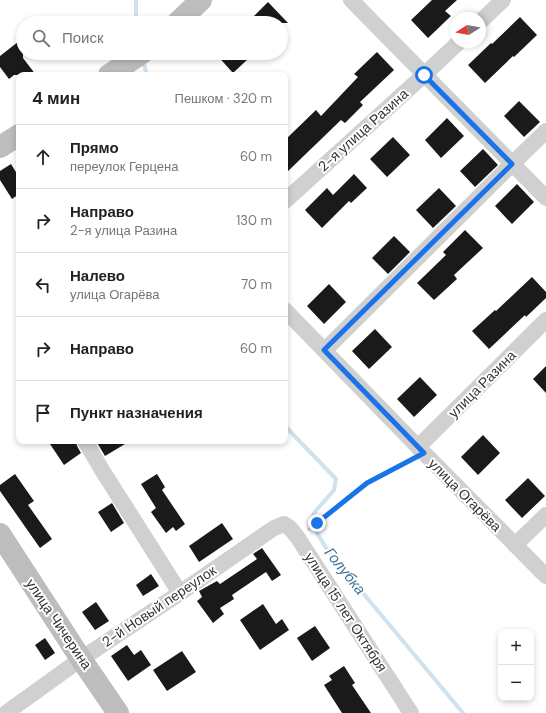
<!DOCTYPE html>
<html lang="ru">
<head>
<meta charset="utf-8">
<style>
	:root { --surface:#fff; --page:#f6f6f6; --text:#222; --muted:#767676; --line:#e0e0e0 }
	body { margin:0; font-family:"DM Sans",sans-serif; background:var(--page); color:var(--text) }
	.controls { position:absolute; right:12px; bottom:12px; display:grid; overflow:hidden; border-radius:8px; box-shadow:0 2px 6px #0003 }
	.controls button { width:36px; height:36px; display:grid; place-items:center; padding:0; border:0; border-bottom:1px solid var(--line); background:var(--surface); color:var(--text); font:20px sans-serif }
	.compass { position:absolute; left:450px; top:12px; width:36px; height:36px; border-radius:50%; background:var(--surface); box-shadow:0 2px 6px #0003; rotate:259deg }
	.stop { position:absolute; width:12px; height:12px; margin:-9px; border:3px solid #1a73e8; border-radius:50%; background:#fff }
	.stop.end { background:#1a73e8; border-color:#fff; box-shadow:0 1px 4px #0008 }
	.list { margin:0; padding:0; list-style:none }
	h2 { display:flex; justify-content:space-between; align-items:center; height:52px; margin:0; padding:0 16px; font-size:17px }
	h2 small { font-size:13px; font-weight:400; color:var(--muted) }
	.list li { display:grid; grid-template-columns:26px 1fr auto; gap:12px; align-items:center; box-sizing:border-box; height:64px; padding:0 16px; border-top:1px solid var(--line) }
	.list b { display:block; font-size:15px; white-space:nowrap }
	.list p { margin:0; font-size:13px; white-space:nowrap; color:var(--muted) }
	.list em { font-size:13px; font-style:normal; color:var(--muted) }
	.icon { flex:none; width:22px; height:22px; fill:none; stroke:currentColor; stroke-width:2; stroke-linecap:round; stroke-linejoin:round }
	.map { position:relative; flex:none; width:546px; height:713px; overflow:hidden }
	.search { position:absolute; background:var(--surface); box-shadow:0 2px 6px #0003; left:16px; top:16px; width:272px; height:44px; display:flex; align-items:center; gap:10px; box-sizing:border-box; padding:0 14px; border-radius:22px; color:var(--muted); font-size:15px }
	.panel { position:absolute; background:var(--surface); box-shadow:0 2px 6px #0003; left:16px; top:72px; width:272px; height:372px; border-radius:8px }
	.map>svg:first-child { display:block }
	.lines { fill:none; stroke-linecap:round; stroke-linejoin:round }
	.stream { stroke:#cfe2ee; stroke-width:4 }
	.building { fill:#1a1a1a }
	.path { stroke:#cdcdcd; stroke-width:2.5; stroke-dasharray:2 2; stroke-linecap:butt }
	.street { stroke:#d0d0d0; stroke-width:16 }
	.secondary { stroke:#bdbdbd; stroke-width:22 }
	.route { stroke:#1a73e8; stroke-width:5 }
	.labels { text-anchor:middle; stroke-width:4; stroke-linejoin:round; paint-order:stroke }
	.street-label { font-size:14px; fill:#333; stroke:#fff }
	.water-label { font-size:15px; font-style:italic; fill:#3f7597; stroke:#fff }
</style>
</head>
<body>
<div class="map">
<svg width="546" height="713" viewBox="0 0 546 713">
	<rect width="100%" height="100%" fill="#fff"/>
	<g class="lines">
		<g class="stream">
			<polyline points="136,0 136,23"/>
			<polyline points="143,60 146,72 146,75"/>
			<polyline points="285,426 336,479 334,490 314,513 311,523 328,551 463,713"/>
		</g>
	</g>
	<g class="building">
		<polygon points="432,0 457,0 445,11 451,16 428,38 411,20"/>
		<polygon points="268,2 288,23 247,23"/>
		<polygon points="520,17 537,35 514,57 513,56 485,83 468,65 491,43 492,44"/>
		<polygon points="23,38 23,58 36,75 14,75 9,79 0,67 0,56"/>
		<polygon points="377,52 394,70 360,102 363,105 345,123 341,120 285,174 285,140 316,110 321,116 358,77 354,74"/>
		<polygon points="215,53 243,53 248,59 233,73"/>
		<polygon points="519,101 540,122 524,137 504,116"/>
		<polygon points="447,118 464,136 441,158 425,140"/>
		<polygon points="393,137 410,155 387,177 370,159"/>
		<polygon points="483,149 498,165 475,187 460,171"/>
		<polygon points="11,164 19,177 19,194 12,199 0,180 0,171"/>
		<polygon points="354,174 367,188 351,203 349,201 322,228 305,210 327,188 333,195"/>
		<polygon points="517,184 534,202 512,224 495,206"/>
		<polygon points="439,188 456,206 433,228 416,210"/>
		<polygon points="465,230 483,248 454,275 457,279 434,300 417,283 446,255 443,252"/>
		<polygon points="394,236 410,252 388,274 372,258"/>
		<polygon points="532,277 546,292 546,298 526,317 525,315 489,349 472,331 495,310 496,311"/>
		<polygon points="329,284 346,302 324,324 307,306"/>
		<polygon points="375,329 392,347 369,369 352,351"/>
		<polygon points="546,366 546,393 533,379"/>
		<polygon points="420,377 437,395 414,417 397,399"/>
		<polygon points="483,435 500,453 478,475 461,457"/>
		<polygon points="48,441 76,441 77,446 81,453 64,465"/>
		<polygon points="96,441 130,441 105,456"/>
		<polygon points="15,474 34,501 28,505 52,539 40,548 0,491 0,485"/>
		<polygon points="157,474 165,487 162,490 185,524 176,531 173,527 166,533 151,512 156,508 141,484"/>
		<polygon points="528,478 545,496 522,518 505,500"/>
		<polygon points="112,503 124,523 111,532 98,512"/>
		<polygon points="222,523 233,539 199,562 189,546"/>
		<polygon points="262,548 281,575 272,581 266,572 232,595 234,599 220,608 224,614 213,623 197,601 202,597 199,591 217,581 220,584 257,559 253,554"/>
		<polygon points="151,574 159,586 143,596 136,585"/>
		<polygon points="96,602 109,621 95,630 82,612"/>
		<polygon points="263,604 276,624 282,619 289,630 260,650 240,620"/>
		<polygon points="315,626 330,648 312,661 297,638"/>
		<polygon points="45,638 55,653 45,660 35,645"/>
		<polygon points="127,645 134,655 141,650 151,665 128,681 111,656"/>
		<polygon points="182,651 196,672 167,691 153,670"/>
		<polygon points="344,666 355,683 352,685 371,713 342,713 324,685 332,680 329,676"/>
	</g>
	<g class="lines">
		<polyline class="path" points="308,530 367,483 411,460"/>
		<g class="street">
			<polyline points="351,0 546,198"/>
			<polyline points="480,22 503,0"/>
			<polyline points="285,201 424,75 459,42"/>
			<polyline points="285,310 418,447 546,576"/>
			<polyline points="325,350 512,164 546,131"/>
			<polyline points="85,441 102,470 180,593"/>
			<polyline points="418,447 546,320"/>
			<polyline points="515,545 546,515"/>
			<polyline points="6,713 81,659 180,593 274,528 284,524 290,528 298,538 411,713"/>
		</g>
		<g class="secondary">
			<polyline points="177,23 201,0"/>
			<polyline points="109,75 142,53"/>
			<polyline points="0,147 19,135"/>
			<polyline points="0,534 81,659 118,713"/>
		</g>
	</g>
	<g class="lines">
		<polyline class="route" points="317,523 367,483 424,453 324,350 512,164 424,75"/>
	</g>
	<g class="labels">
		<g class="street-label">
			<text transform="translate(363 130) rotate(-42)" y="5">2-я улица Разина</text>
			<text transform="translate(482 384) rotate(-45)" y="5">улица Разина</text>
			<text transform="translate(465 495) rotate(45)" y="5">улица Огарёва</text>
			<text transform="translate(159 606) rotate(-34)" y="5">2-й Новый переулок</text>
			<text transform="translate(346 612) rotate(57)" y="5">улица 15 лет Октября</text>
			<text transform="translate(59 624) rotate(56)" y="5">улица Чичерина</text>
		</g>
		<g class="water-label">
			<text transform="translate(345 571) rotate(51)" y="5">Голубка</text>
		</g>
	</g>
</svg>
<div class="controls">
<button>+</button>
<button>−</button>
</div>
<svg class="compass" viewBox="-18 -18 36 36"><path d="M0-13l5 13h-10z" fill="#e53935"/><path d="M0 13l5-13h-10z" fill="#767676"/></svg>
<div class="stop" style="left:424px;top:75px"></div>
<div class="stop end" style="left:317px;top:523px"></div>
<div class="search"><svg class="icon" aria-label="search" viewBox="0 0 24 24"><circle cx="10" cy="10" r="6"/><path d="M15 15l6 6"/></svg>Поиск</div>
<section class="panel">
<h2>4 мин<small>Пешком · 320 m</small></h2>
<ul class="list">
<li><svg class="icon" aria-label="ahead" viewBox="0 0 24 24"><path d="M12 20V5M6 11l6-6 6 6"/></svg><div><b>Прямо</b><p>переулок Герцена</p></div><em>60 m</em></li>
<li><svg class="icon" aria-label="right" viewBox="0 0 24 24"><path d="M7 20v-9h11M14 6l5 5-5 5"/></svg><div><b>Направо</b><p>2-я улица Разина</p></div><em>130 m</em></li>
<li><svg class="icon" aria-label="left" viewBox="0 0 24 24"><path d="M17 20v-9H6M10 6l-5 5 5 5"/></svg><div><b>Налево</b><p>улица Огарёва</p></div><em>70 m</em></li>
<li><svg class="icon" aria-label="right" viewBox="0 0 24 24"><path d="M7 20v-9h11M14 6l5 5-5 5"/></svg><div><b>Направо</b></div><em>60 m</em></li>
<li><svg class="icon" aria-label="arrive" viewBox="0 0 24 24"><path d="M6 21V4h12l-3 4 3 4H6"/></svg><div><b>Пункт назначения</b></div></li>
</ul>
</section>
</div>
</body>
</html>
